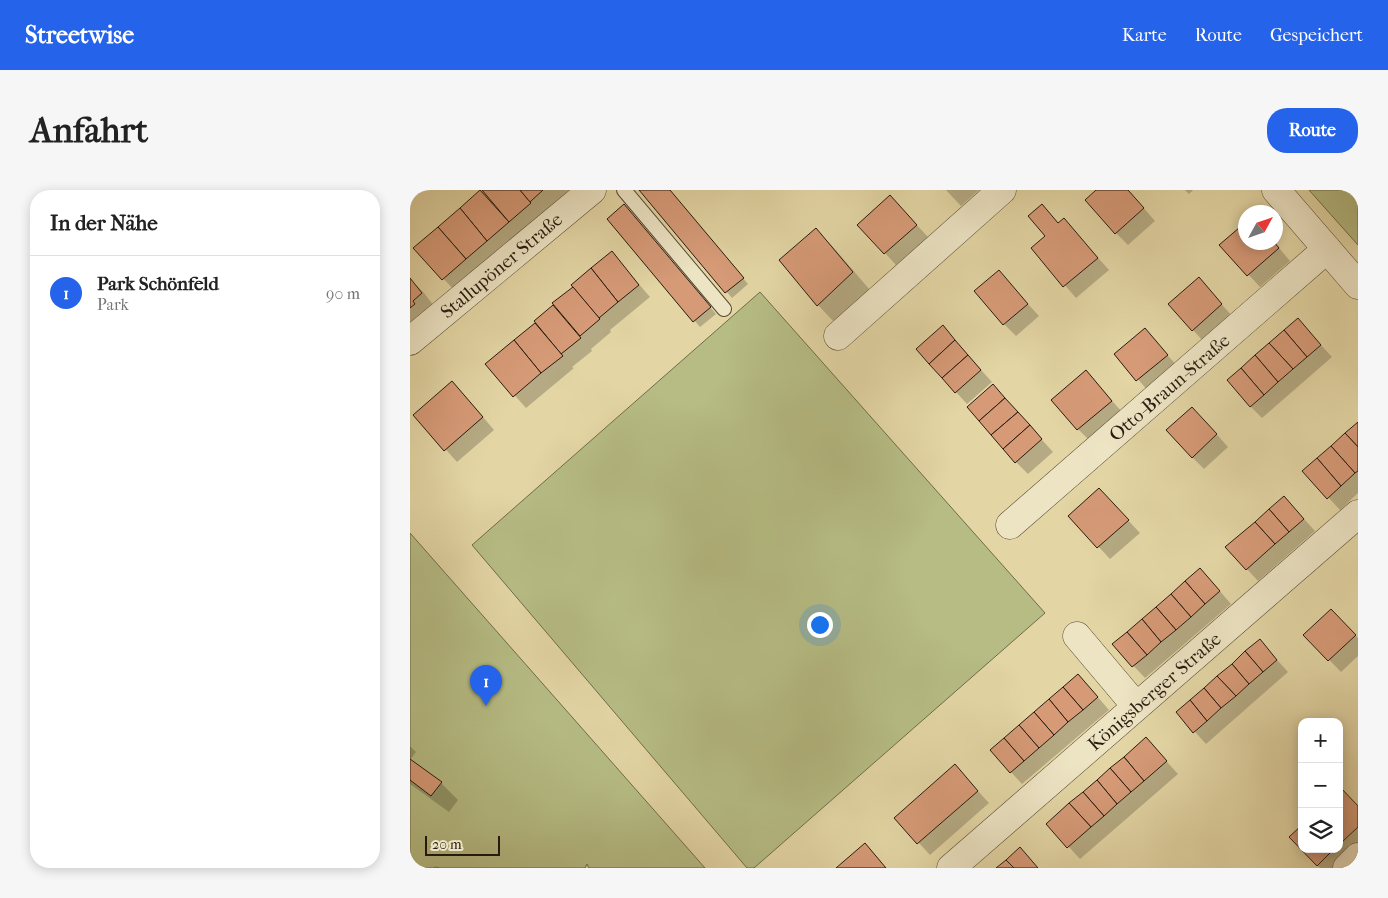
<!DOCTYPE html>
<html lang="de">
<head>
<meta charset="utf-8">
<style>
	:root { --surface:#fff; --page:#f6f6f6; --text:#222; --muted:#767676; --line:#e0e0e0; --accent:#2563eb }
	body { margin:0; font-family:"IM FELL French Canon",serif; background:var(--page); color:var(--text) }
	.controls { position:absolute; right:15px; bottom:15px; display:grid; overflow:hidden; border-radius:10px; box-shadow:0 2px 12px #0003 }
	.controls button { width:45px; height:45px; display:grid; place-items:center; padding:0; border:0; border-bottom:1px solid var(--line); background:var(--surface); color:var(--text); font:25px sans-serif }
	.compass { position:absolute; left:828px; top:15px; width:45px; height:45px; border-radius:50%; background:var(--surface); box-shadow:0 2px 12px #0003; rotate:50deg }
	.scale { position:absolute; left:15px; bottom:12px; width:75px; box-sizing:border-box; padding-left:5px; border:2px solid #271b10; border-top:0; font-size:14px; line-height:18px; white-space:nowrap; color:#271b10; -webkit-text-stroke:4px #ede4c4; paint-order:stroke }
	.you { position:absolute; left:409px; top:434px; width:18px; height:18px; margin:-12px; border:4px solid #fff; border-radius:50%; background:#1a73e8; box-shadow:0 0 0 8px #1a73e833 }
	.badge { display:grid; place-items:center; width:32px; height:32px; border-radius:50%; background:var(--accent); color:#fff; font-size:16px; font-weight:700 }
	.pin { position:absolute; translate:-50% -41px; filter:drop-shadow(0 1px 2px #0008) }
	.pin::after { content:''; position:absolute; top:26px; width:18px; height:15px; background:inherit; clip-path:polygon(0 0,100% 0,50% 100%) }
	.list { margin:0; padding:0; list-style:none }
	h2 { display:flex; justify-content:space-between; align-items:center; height:65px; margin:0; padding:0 20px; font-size:21px }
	h2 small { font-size:16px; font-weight:400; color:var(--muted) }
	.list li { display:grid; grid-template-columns:32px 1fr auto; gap:15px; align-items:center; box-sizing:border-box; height:75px; padding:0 20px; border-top:1px solid var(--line) }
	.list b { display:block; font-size:19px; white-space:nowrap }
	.list p { margin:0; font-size:16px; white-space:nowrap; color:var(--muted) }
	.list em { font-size:16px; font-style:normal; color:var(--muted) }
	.icon { flex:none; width:28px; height:28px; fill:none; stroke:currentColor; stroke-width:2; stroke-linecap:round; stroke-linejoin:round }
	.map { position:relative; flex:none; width:948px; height:678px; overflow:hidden; border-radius:20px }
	header { display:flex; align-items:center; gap:30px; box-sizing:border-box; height:70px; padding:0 25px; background:var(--accent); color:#fff }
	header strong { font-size:24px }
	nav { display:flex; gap:28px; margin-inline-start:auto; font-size:18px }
	.intro { display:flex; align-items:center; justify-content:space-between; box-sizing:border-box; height:120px; padding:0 30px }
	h1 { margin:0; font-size:35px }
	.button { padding:12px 22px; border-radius:20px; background:var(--accent); color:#fff; font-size:18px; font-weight:700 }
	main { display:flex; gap:30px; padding:0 30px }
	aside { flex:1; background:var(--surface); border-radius:20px; box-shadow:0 2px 12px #0003 }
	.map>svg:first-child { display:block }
	.green { fill:#b6bc84; stroke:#6e6c4a }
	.shadow { fill:#0003 }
	.building { fill:#d69a77; stroke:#271b10 }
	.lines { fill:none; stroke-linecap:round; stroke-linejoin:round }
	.service-casing { stroke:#564a35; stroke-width:16 }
	.minor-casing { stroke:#564a35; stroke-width:29 }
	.service { stroke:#ede4c4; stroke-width:14 }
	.minor { stroke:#ede4c4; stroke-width:28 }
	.labels { text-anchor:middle; stroke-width:4; stroke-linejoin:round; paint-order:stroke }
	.street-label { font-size:19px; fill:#271b10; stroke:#ede4c4 }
</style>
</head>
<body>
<header>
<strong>Streetwise</strong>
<nav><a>Karte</a><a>Route</a><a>Gespeichert</a></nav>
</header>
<div class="intro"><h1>Anfahrt</h1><a class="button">Route</a></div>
<main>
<aside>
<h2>In der Nähe<small></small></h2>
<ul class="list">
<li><span class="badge">1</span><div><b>Park Schönfeld</b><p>Park</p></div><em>90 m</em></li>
</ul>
</aside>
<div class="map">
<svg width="948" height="678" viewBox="0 0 948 678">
	<rect width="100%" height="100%" fill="#e3d5a4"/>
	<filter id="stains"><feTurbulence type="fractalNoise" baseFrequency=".004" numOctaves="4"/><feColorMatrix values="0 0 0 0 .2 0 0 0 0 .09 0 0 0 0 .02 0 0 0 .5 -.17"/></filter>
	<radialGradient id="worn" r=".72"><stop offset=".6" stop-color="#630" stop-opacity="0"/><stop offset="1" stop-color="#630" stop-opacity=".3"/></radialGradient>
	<g class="green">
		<polygon points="899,0 948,0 948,55"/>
		<polygon points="350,102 635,423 344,678 337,678 62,355"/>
		<polygon points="0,343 295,678 179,678 177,674 175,678 30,678 25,677 24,678 0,678"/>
	</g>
	<g class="shadow">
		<polygon points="72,0 159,0 45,101 5,58"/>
		<polygon points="230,0 259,0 338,94 322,108"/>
		<polygon points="536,0 569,0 551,16"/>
		<polygon points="688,0 718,0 745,31 718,55 706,43"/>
		<polygon points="775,0 783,0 779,4"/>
		<polygon points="632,15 649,34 654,30 699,80 666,108 623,58 637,46"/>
		<polygon points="492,19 518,47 486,75 475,63"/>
		<polygon points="220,22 306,124 290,137 198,30"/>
		<polygon points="406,40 423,57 460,100 425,133 408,115 370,71"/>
		<polygon points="836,52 864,52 880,71 850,97 811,55"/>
		<polygon points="202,63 240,107 200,140 201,142 181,159 182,161 162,177 164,178 116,218 77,174 127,133 126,131"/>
		<polygon points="589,82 629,126 606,146 594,134"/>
		<polygon points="0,89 14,103 28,121 0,149"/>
		<polygon points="789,89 823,127 794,152 783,140"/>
		<polygon points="888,130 922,167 852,228 840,216"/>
		<polygon points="532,137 582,192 557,214 546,202"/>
		<polygon points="735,140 769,178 739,202 706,164"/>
		<polygon points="676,182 713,223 680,251 668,239"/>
		<polygon points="583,196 643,262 618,284 606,272"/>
		<polygon points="54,205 84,240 47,272 5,225"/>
		<polygon points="794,230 818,257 794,279 782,267"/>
		<polygon points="948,234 948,303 930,320 894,281"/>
		<polygon points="701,312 730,343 700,369 660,326"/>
		<polygon points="886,320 905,341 848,391 837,379"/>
		<polygon points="802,392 821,414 735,488 704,455"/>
		<polygon points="921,420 948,448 948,466 931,482 895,445"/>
		<polygon points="850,451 878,482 796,554 768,523"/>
		<polygon points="680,498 699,520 612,594 601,582"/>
		<polygon points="736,549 768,584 670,669 638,634"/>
		<polygon points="0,556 6,562 0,570"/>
		<polygon points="0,571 31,593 48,610 39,622 0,594"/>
		<polygon points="545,576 579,613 520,665 486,628"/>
		<polygon points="931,600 948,618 948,660 929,678 910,678 892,659 929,659 929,601"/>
	</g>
	<g class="building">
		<polygon points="70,0 99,32 77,51 50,18"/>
		<polygon points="72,0 110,0 121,13 99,32"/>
		<polygon points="110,0 133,0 120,12"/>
		<polygon points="229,0 260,0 334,88 315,103"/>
		<polygon points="686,0 718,0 734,18 705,44 675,10"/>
		<polygon points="480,5 507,35 474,64 447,35"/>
		<polygon points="214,14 301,117 283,132 197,29"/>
		<polygon points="632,14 648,33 654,28 688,68 653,97 621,58 635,46 618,26"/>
		<polygon points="50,18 77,51 56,69 28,37"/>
		<polygon points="836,32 836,52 864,52 869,58 837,86 809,55"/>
		<polygon points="28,37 56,69 32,90 3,58"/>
		<polygon points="406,38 443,82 407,116 369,70"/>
		<polygon points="202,61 229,95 208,112 181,78"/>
		<polygon points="181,78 208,112 189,128 161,95"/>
		<polygon points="589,80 618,114 593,135 564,101"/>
		<polygon points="789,87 812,114 782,141 758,114"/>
		<polygon points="0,88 12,103 3,111 5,114 0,118"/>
		<polygon points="163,97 190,129 170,146 142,113"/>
		<polygon points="143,115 171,148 151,164 124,131"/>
		<polygon points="888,128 911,155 897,167 874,140"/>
		<polygon points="125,133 153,166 131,183 104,150"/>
		<polygon points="533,135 545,150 519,174 506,159"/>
		<polygon points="735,138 758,165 726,191 704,164"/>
		<polygon points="874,140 897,167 883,179 859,153"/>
		<polygon points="104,150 131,183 103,207 75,174"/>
		<polygon points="545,150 558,165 532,188 519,174"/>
		<polygon points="859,153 883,179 868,192 845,165"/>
		<polygon points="558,165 571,180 545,203 532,188"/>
		<polygon points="845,165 868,192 854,205 831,178"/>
		<polygon points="831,178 854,205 840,217 817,190"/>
		<polygon points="676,180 702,211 667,240 641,210"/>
		<polygon points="42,191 73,227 34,261 3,225"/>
		<polygon points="583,194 595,208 569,231 557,217"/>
		<polygon points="595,208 608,222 581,245 569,231"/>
		<polygon points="782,217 807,244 782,268 756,240"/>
		<polygon points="608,222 620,235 593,259 581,245"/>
		<polygon points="948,232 948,257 935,243"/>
		<polygon points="620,235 632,249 605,273 593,259"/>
		<polygon points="935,243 948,257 948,281 945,283 921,256"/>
		<polygon points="921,256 945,283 931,296 907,268"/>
		<polygon points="907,268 931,296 917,309 892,281"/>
		<polygon points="689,298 719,330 687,358 658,326"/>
		<polygon points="874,306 894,329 879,342 859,319"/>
		<polygon points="859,319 879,342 865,354 845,332"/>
		<polygon points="845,332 865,354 836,380 815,357"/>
		<polygon points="790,378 810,401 795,414 775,391"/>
		<polygon points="775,391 795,414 781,427 761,404"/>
		<polygon points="761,404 781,427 766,440 746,417"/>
		<polygon points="746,417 766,440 751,452 732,429"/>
		<polygon points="921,419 946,445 918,471 893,445"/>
		<polygon points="732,429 751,452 737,465 717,442"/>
		<polygon points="717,442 737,465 722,477 702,454"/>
		<polygon points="850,449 867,470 853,482 835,461"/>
		<polygon points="835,461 853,482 839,494 822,474"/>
		<polygon points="822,474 839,494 826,506 807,486"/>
		<polygon points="668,484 688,507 673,520 653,497"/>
		<polygon points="807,486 826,506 811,518 794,498"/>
		<polygon points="653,497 673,520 658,532 639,509"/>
		<polygon points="794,498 811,518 797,531 780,510"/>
		<polygon points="639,509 658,532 644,545 624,522"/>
		<polygon points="780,510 797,531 783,543 766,522"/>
		<polygon points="624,522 644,545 629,558 609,535"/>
		<polygon points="609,535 629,558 614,571 594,548"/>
		<polygon points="736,547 757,571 734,591 714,567"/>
		<polygon points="594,548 614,571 600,583 580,560"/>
		<polygon points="714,567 734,591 721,602 700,578"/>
		<polygon points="0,569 32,592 21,606 0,590"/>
		<polygon points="545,574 568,601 507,654 484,628"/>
		<polygon points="700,578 721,602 707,614 687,590"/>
		<polygon points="687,590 707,614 694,626 673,602"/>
		<polygon points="931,598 948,616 948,637 932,652 929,649 929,600"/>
		<polygon points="673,602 694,626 681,637 659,613"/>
		<polygon points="659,613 681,637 657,658 636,634"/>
		<polygon points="892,635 892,659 924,659 907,676 879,647"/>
		<polygon points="455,653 476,678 426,678"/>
		<polygon points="610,657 628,678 604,678 596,670"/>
		<polygon points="596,670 604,678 586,678"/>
	</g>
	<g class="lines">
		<g class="service-casing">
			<polyline id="service" points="214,0 314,119"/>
		</g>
		<g class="minor-casing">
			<g id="minor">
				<polyline points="866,0 948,95"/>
				<polyline points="428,146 592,0"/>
				<polyline points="0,151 182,0"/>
				<polyline points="600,335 917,59"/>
				<polyline points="667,446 726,516"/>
				<polyline points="541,678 948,324"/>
				<polyline points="937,678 948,667"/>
			</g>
		</g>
		<use href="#service" class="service"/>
		<use href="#minor" class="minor"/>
	</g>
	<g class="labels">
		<g class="street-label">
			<text transform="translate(91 75) rotate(-40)" y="7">Stallupöner Straße</text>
			<text transform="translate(759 197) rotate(-41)" y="7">Otto-Braun-Straße</text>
			<text transform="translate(744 501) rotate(-41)" y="7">Königsberger Straße</text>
		</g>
	</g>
	<rect width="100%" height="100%" filter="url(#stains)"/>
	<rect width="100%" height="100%" fill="url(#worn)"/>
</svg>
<div class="controls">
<button>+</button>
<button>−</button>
<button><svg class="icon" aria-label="layers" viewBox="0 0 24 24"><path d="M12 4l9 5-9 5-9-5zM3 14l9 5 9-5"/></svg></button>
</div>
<svg class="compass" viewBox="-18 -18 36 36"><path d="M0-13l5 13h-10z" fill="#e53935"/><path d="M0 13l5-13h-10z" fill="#767676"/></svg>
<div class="scale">20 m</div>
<div class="you"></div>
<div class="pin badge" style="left:76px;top:516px">1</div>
</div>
</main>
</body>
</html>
